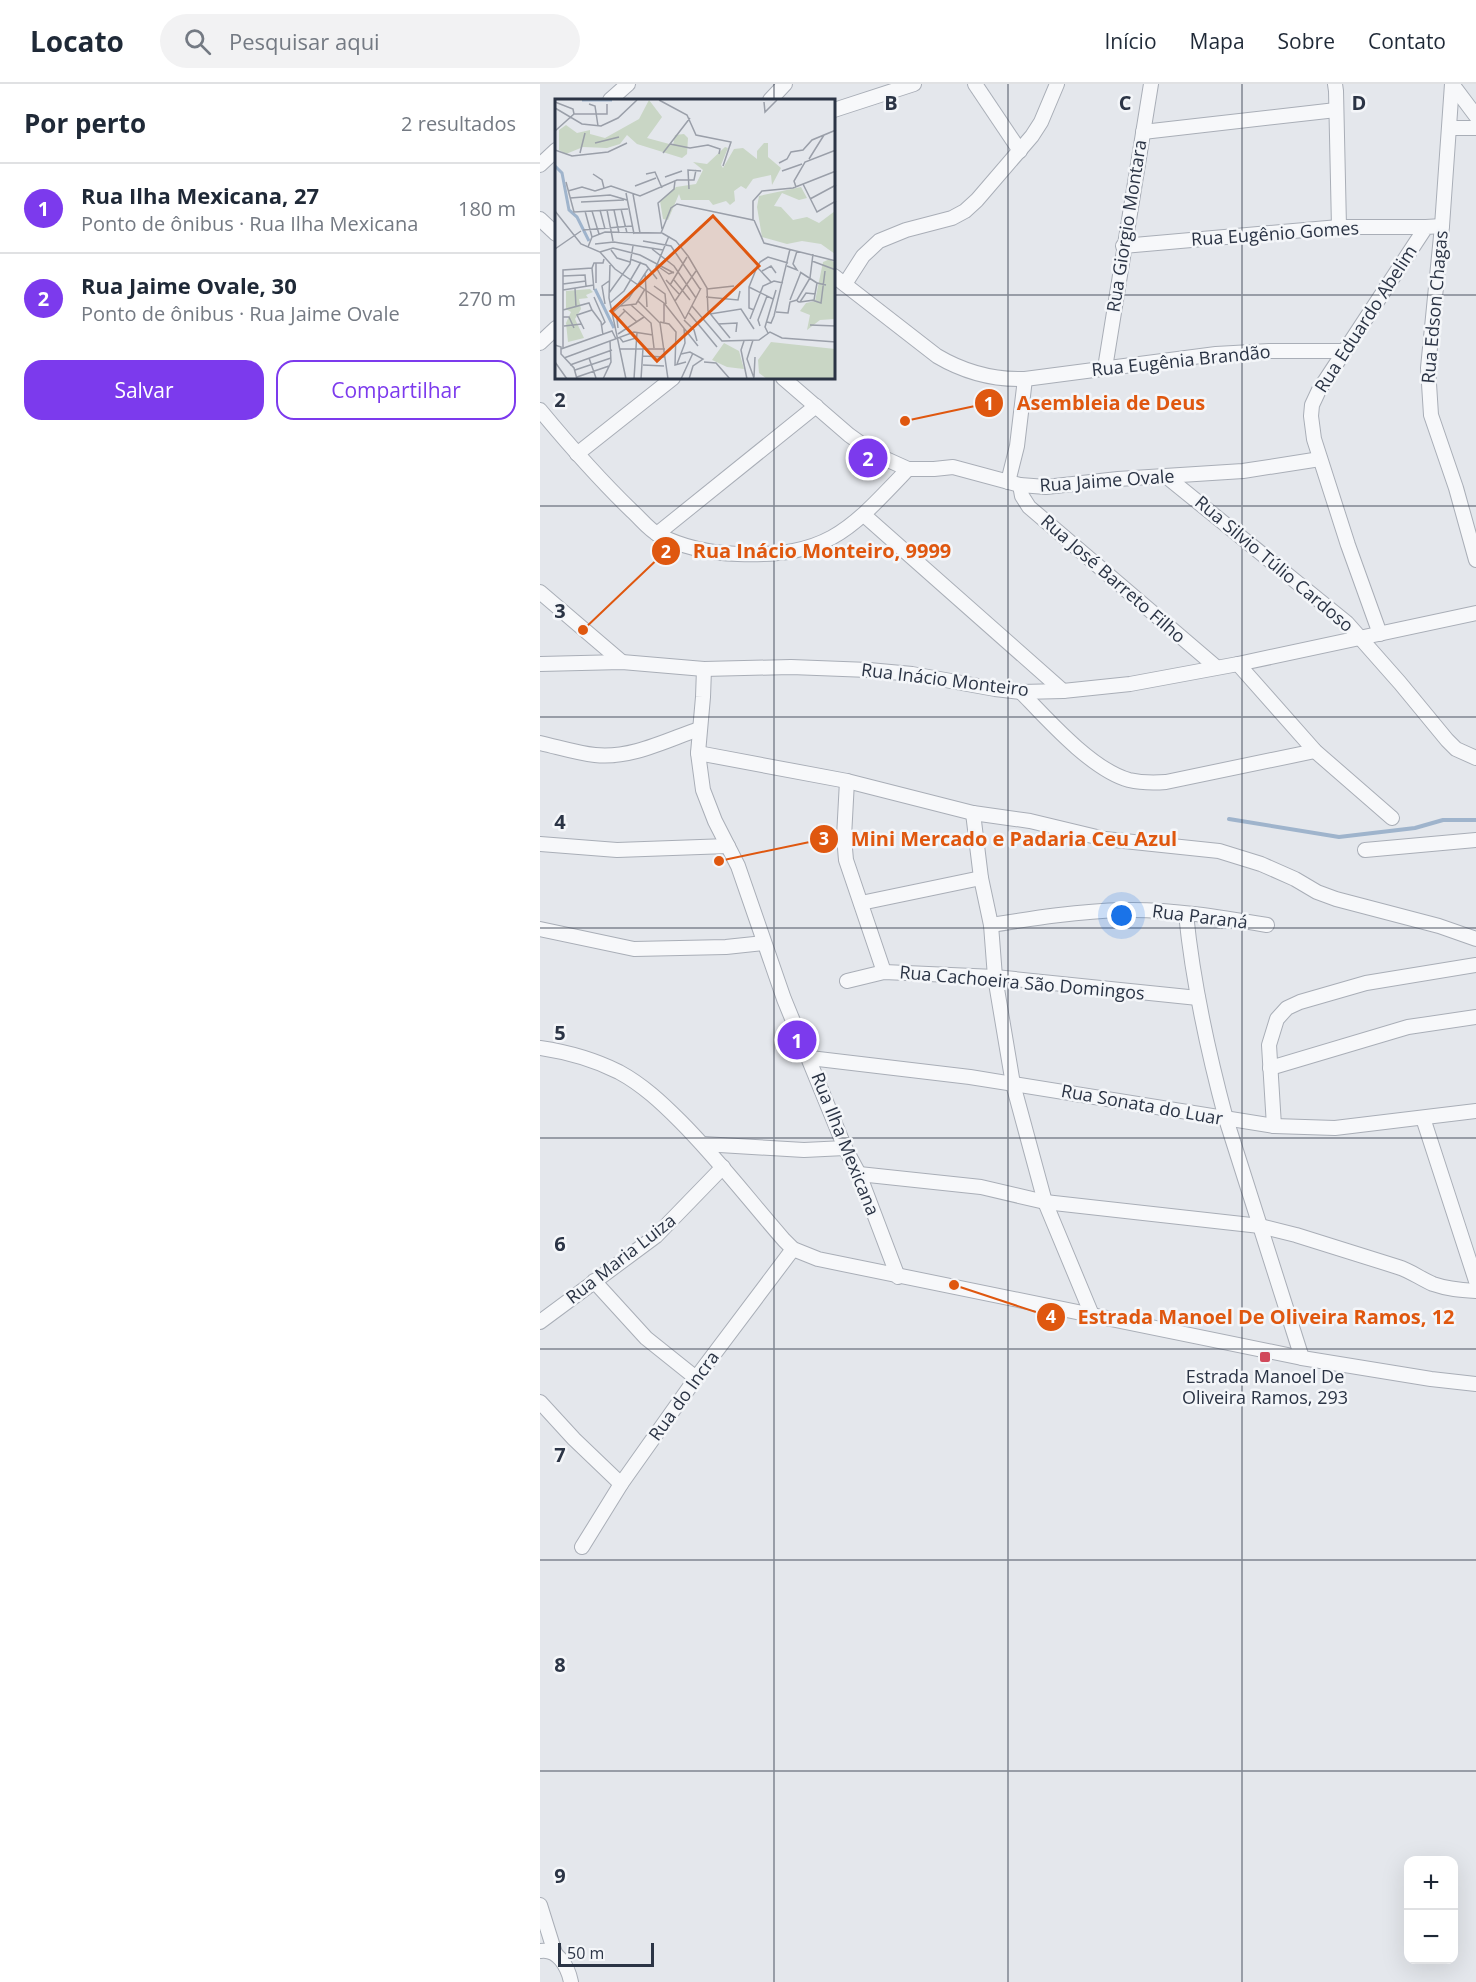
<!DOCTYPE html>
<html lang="pt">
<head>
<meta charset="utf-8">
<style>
	:root { --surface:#fff; --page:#f2f2f3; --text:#1f2937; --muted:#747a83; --line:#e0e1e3; --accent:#7c3aed }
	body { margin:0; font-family:"Open Sans",sans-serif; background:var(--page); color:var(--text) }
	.controls { position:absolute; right:18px; bottom:18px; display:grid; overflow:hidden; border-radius:12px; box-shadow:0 6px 24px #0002 }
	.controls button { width:54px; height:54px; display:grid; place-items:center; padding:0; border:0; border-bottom:2px solid var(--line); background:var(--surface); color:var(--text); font:30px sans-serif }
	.scale { position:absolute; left:18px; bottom:15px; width:96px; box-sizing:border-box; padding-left:6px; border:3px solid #2b3445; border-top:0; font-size:16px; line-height:21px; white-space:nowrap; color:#2b3445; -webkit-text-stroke:4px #f4f6f9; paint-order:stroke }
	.you { position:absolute; left:582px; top:832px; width:21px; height:21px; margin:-15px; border:4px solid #fff; border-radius:50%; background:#1a73e8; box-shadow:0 0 0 9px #1a73e833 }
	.badge { display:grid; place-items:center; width:39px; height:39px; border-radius:50%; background:var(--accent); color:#fff; font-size:20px; font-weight:700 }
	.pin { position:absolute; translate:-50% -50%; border:3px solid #fff; box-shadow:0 2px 6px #0006 }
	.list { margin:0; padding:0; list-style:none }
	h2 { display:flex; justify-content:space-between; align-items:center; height:78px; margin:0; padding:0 24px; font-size:26px }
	h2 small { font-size:20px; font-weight:400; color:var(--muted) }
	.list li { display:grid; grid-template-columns:39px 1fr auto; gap:18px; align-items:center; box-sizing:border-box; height:90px; padding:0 24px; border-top:2px solid var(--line) }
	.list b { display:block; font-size:22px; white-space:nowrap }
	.list p { margin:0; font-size:20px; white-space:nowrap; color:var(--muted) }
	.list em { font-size:20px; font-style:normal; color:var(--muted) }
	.actions { display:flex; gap:12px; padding:18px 24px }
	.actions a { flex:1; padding:14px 0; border:2px solid var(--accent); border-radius:18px; text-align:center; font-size:21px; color:var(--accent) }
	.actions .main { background:var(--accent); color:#fff }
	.icon { flex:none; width:33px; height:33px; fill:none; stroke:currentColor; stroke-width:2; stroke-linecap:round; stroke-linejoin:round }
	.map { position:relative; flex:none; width:936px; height:1898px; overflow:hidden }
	header { display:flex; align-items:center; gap:36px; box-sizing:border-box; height:84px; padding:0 30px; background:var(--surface); border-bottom:2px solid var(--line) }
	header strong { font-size:28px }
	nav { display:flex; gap:33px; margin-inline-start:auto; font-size:21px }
	.search { width:420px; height:54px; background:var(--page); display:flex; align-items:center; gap:15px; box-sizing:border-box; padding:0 21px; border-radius:33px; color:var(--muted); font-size:22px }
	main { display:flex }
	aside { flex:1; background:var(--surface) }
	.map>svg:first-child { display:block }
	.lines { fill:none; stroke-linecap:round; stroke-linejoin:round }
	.stream { stroke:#9fb4cc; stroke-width:4 }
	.minor-casing { stroke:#a9aeb7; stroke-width:16 }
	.minor { stroke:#f7f8fa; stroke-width:14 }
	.grid { fill:none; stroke:#2b3445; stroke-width:1.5; stroke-opacity:0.55 }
	.poi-dot { fill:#d1495b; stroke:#f4f6f9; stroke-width:2 }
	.labels { text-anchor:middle; stroke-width:5; stroke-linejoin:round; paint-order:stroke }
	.street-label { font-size:18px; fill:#2b3445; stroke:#f4f6f9 }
	.poi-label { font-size:18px; fill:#2b3445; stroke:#f4f6f9 }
	.inset-river { fill:none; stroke:#9fb4cc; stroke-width:3 }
	.inset-road { fill:none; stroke:#9a9fa9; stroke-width:1.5 }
	.view { fill:#df570f; fill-opacity:0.15; stroke:#df570f; stroke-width:3 }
	.inset-edge { fill:none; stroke:#2b3445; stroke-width:3 }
	.grid-label { font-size:20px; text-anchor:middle; font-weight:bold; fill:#2b3445; stroke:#f4f6f9; stroke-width:5; stroke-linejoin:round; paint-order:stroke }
	.leader { fill:none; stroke:#df570f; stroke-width:2 }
	.callout-dot { fill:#df570f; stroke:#f4f6f9; stroke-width:2 }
	.mark-label { font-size:18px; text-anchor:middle; font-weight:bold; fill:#fff }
	.callout-label { font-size:20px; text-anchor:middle; font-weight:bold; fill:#df570f; stroke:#f4f6f9; stroke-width:5; stroke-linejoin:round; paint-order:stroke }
</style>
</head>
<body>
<header>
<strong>Locato</strong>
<div class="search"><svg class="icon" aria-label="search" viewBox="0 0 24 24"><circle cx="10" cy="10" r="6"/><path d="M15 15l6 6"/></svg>Pesquisar aqui</div>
<nav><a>Início</a><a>Mapa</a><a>Sobre</a><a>Contato</a></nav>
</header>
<main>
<aside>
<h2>Por perto<small>2 resultados</small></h2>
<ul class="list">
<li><span class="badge">1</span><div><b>Rua Ilha Mexicana, 27</b><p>Ponto de ônibus · Rua Ilha Mexicana</p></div><em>180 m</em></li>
<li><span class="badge">2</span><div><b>Rua Jaime Ovale, 30</b><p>Ponto de ônibus · Rua Jaime Ovale</p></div><em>270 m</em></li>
</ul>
<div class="actions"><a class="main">Salvar</a><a>Compartilhar</a></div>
</aside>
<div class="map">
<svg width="936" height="1898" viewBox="0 0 936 1898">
	<rect width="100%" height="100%" fill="#e4e7ec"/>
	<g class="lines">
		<polyline class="stream" points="689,735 799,753 875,744 903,736 936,736"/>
		<g class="minor-casing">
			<g id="minor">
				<polyline points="435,0 480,67"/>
				<polyline points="795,0 796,7 799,143"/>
				<polyline points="912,0 902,142 888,284 891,331 916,404 936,476"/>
				<polyline points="912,0 936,32"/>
				<polyline points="70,16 88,0"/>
				<polyline points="230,16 245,0"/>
				<polyline points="294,26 374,0"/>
				<polyline points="910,44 936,44"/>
				<polyline points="603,48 796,26"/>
				<polyline points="0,81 16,66"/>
				<polyline points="0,135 16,150"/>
				<polyline points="583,162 799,143 886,143"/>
				<path d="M294,192L397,272C424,288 453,296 485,295L676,270L729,267H805"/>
				<polyline points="305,200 323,172 339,157 366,146 412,134 425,127 437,116 492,52 501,38 517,0"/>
				<polyline points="0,259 16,244"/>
				<polyline points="565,284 611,0"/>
				<polyline points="243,294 309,351 337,371 368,385 394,385 413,383 480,401 506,403 578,395 703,387 780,375"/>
				<path d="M0,326C29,361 59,395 92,427C100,434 109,446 119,451C142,463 172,469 198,470C288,473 309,447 368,385"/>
				<polyline points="37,370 133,294"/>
				<polyline points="627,393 807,539 860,599 907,656 916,665 936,674"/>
				<polyline points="468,398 477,362 485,295"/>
				<polyline points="480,401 482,412 489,423 675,582"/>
				<polyline points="324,431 523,607"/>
				<polyline points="117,450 276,322"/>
				<polyline points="0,508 82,578"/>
				<polyline points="840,550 808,461 774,355 771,332 772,321 779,306 886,143 902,142"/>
				<polyline points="0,580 82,578 164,585 251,583 329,586 372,590 455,605 481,608 523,607 590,600 698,580 936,529"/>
				<polyline points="698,580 775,667 852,734"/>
				<polyline points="164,585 163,613 158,669 163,706 175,737 198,782 244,915 305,1064 319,1090 358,1193"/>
				<path d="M481,608C507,635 552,686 589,696C602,699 613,699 626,698L775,667"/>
				<path d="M0,659C18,663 37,669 55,671C91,675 127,656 159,645"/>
				<polyline points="158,669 307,697 433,729 490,737 565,755 679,767 721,780 755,795 777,808 796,815 899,842 936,855"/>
				<polyline points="307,697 304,753 306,776 344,888"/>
				<polyline points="433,729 441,794 451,841 455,893 473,1000 505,1118 552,1231"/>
				<polyline points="0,760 77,766 188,762"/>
				<polyline points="825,766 936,756"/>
				<polyline points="321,819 441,794"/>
				<path d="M646,830C653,900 668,968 686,1035L762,1274"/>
				<path d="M451,841C495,834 539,827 584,826C632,825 680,833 727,841"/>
				<polyline points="0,845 94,865 186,863 224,859"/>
				<polyline points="307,897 344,888 455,893 658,914"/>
				<path d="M0,964C27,968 55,976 79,988C103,1001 122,1019 140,1037C178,1075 209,1116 244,1156L253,1165L278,1175L762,1274L891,1295L936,1300"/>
				<polyline points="270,974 430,993 734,1042 795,1044 936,1027"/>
				<polyline points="730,984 868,943 936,933"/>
				<polyline points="883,1034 936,1197"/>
				<polyline points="734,1042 729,961 737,935 747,924 760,918 826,899 936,881"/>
				<polyline points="163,1060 264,1066 305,1064"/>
				<path d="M319,1090L441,1103L505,1118L720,1142L756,1151L858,1183C871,1187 881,1195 893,1200C907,1205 921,1206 936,1207"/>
				<polyline points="54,1197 106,1254 156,1294"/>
				<polyline points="0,1238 116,1152 183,1083"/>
				<polyline points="0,1318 34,1355 81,1400"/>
				<polyline points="42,1463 81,1400 156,1294 253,1165"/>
				<polyline points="0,1821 15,1869"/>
				<path d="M0,1867C18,1864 28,1883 31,1898"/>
			</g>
		</g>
		<use href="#minor" class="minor"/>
	</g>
	<path class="grid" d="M234,0V16M468,0V1898M702,0V1898M0,211H16M294,211H936M234,294V1898M0,422H936M0,633H936M0,844H936M0,1054H936M0,1265H936M0,1476H936M0,1687H936"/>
	<rect class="poi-dot" x="719" y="1267" width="12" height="12" rx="3"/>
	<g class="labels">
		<g class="street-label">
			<text transform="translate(587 142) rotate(-81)" y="6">Rua Giorgio Montara</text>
			<text transform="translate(735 150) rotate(-4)" y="6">Rua Eugênio Gomes</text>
			<text transform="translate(895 223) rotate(-85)" y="6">Rua Edson Chagas</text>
			<text transform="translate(826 235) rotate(-57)" y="6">Rua Eduardo Abelim</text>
			<text transform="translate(641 277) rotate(-6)" y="6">Rua Eugênia Brandão</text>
			<text transform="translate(567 397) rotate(-4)" y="6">Rua Jaime Ovale</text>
			<text transform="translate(734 480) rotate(40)" y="6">Rua Silvio Túlio Cardoso</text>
			<text transform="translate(573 495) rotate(41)" y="6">Rua José Barreto Filho</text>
			<text transform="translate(405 596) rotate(7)" y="6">Rua Inácio Monteiro</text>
			<text transform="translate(660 833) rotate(7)" y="6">Rua Paraná</text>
			<text transform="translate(482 899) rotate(5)" y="6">Rua Cachoeira São Domingos</text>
			<text transform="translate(602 1021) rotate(10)" y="6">Rua Sonata do Luar</text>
			<text transform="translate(305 1060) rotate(68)" y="6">Rua Ilha Mexicana</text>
			<text transform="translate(81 1175) rotate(-38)" y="6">Rua Maria Luiza</text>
			<text transform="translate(144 1312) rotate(-54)" y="6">Rua do Incra</text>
		</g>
		<g class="poi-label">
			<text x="725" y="1299">Estrada Manoel De<tspan x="725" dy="21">Oliveira Ramos, 293</tspan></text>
		</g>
	</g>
	<g transform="translate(15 15)">
		<rect width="280" height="280" fill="#e4e7ec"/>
		<path d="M94,1L107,18L92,39L118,46L120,36L129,35L133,39L132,55L127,59L82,45L72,36L65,45L52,49L28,48L11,55L4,51V31L11,26L22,34L35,31V35L50,39L84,20ZM209,44H213V58L226,69L217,86L216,76L198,80L191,90L186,87L179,92L180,102L175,106L171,102L158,106L154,101H126L124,95L113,121L108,120L105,102L121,88L141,85L148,71L138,63L152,65L170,48L173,49L166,66L168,69L179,50L188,49L202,60V52ZM246,88L252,99L244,101L227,94L219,107L226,108L238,121L252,118L264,124L280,112V155L266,145L247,142L232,145L207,138L202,108L204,97ZM275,160L280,164V220L265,221L252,231L255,216L245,212L251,204L260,202L268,163ZM35,190L38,193L31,196L33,199L24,200L26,210L20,220L29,239L13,243L11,224L16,213L11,210V192ZM216,243L280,250V280H212L204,274L203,261ZM169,244L184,252L189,270L172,268L157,261Z" fill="#c9d6c5"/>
		<path class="inset-river" d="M27,1H57M0,67L7,74L14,111L22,118L34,142M40,190L59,229"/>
		<path class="inset-road" d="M104,1L132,16L141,36L176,43L168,67M0,3L18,10L19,15M209,3L210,13L222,1M34,5L40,7L43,27M0,9L27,25L46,27L63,19L82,1M0,32L19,15H52V5M40,44L64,38M115,45L135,49L153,46L165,50L164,55M0,51L17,57L53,53L72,44M25,54L30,34M108,54L135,19M254,60L269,36M224,64L232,60L236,53L248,51L257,41L281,31M227,72L247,65M38,75L47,81L49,89M91,75L100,73L107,89M110,78L127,72M11,83L19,113L73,110M248,85L262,113L281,102M80,87L101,79M241,88L239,82L250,63L281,51M134,90L133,71L146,72M13,92L27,88L40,92L56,87L85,97L122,81H139L141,71M71,94L79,135M78,95L85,134M15,99L55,96L72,101M255,100L281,86M26,103L69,101M66,110L72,134M45,111L50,130M52,111L58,142M59,111L64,134M0,112L26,145L45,153L60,170L109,204L143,247M30,112L37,138M37,112L44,135M199,121L209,144L281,162M107,130L103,104L119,90L120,82M28,131L77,127M107,134L121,142L133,157L152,189L153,212L175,239M114,137L101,168L130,220M88,142L116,147L145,190M40,145L59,143L108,151M33,148L37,138L50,133L106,134L116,109L122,105L198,121V102L207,92L238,89L281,72M0,150L26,132M97,150L119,167L141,199M56,151L62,159L75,163M45,153L58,149L85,156L119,174M75,160L91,166L102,180M257,162L281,171M41,164V184M55,166L54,199L71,280M101,166L114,175L119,173M232,167L242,171L238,165L242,152M37,169L39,191M207,172L216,167L221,174M245,173L262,184M90,174L92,208M8,177L30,176L31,187M111,181L125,196M119,181L135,201M216,183L202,168L205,163L213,158L233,164M8,185L31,182M115,186L132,158M99,187L110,195L111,205M194,188L218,200M20,189L21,208M152,190L179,187M8,191L39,186M54,194L75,165L78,147M260,195L262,184L271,186M39,198L50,223L47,226M151,198L183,201L185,192M235,201L246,173M257,201L266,204L270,172M83,202L105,224L113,280M120,202L141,172M242,202L244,203H245L259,201L260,195L251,194L245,203M55,204L69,192L86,163M109,204V223M50,205L47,187L54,182M76,206L96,224L99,249M65,207L81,205L90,190M137,207L167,242L204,241L215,233L227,239L281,243M68,210L82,223M8,211L34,204L37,211M199,211L194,209V188L202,168M58,213L74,199L93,170M221,213L233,214L235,203L242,201L255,179L258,155M134,214L162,248M155,215L186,210L199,230M8,218H14L19,229M130,220L146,189M195,220L208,187L219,182L228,184M129,221L139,231L142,242M105,223L114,225L121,233L120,266L131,263M212,223L216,224L219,217L235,150M163,225L182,224L181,233M255,226L281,227M9,227L27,225M205,227L203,221L212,197M63,229L62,220L70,212M29,230L22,216L37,211L46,223L48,236M213,234L210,228L221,191M63,235L89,218M65,239L68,243L81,239M198,241L192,260L199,279M189,242L186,251L192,280M0,246L6,248V255L19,269L22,280M6,250L57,232L61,240M8,250V171L37,169L39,164H48L49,160M65,250H110M126,255L135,253L148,260L138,267L134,280M88,257L110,258M9,259L79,233L98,236M34,259L41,279M0,263L12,280M149,263L161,264L175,280M122,265L130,244L129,229M15,266L57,251M88,266L109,267M20,271L56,259M22,278L54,267M199,278L200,258M48,280L56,263L55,242M79,280L82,233M86,280L88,249M126,280L138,254"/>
		<path class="view" d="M158,117L204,167L102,262L56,212Z"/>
		<rect width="280" height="280" class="inset-edge"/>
	</g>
	<g class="grid-label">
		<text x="351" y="26">B</text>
		<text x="585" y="26">C</text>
		<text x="819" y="26">D</text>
		<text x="20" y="323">2</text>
		<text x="20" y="534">3</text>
		<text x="20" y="745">4</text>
		<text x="20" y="956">5</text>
		<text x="20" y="1167">6</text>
		<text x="20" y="1378">7</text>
		<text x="20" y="1588">8</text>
		<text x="20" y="1799">9</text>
	</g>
	<path class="leader" d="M365 337L449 319M43 546L126 467M179 777L284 755M414 1201L511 1233"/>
	<g class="callout-dot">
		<circle cx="365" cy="337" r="6"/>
		<circle cx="43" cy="546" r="6"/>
		<circle cx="179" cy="777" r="6"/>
		<circle cx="414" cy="1201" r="6"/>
		<circle cx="449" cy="319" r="15"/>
		<circle cx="126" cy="467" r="15"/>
		<circle cx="284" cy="755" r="15"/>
		<circle cx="511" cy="1233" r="15"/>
	</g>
	<g class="mark-label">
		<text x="449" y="326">1</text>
		<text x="126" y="474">2</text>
		<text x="284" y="761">3</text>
		<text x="511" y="1239">4</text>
	</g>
	<g class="callout-label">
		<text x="571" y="326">Asembleia de Deus</text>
		<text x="282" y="474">Rua Inácio Monteiro, 9999</text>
		<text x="474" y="762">Mini Mercado e Padaria Ceu Azul</text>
		<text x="726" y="1240">Estrada Manoel De Oliveira Ramos, 12</text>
	</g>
</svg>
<div class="controls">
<button>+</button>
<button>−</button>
</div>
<div class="scale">50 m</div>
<div class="you"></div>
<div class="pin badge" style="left:257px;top:956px">1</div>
<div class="pin badge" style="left:328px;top:374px">2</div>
</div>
</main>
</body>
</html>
